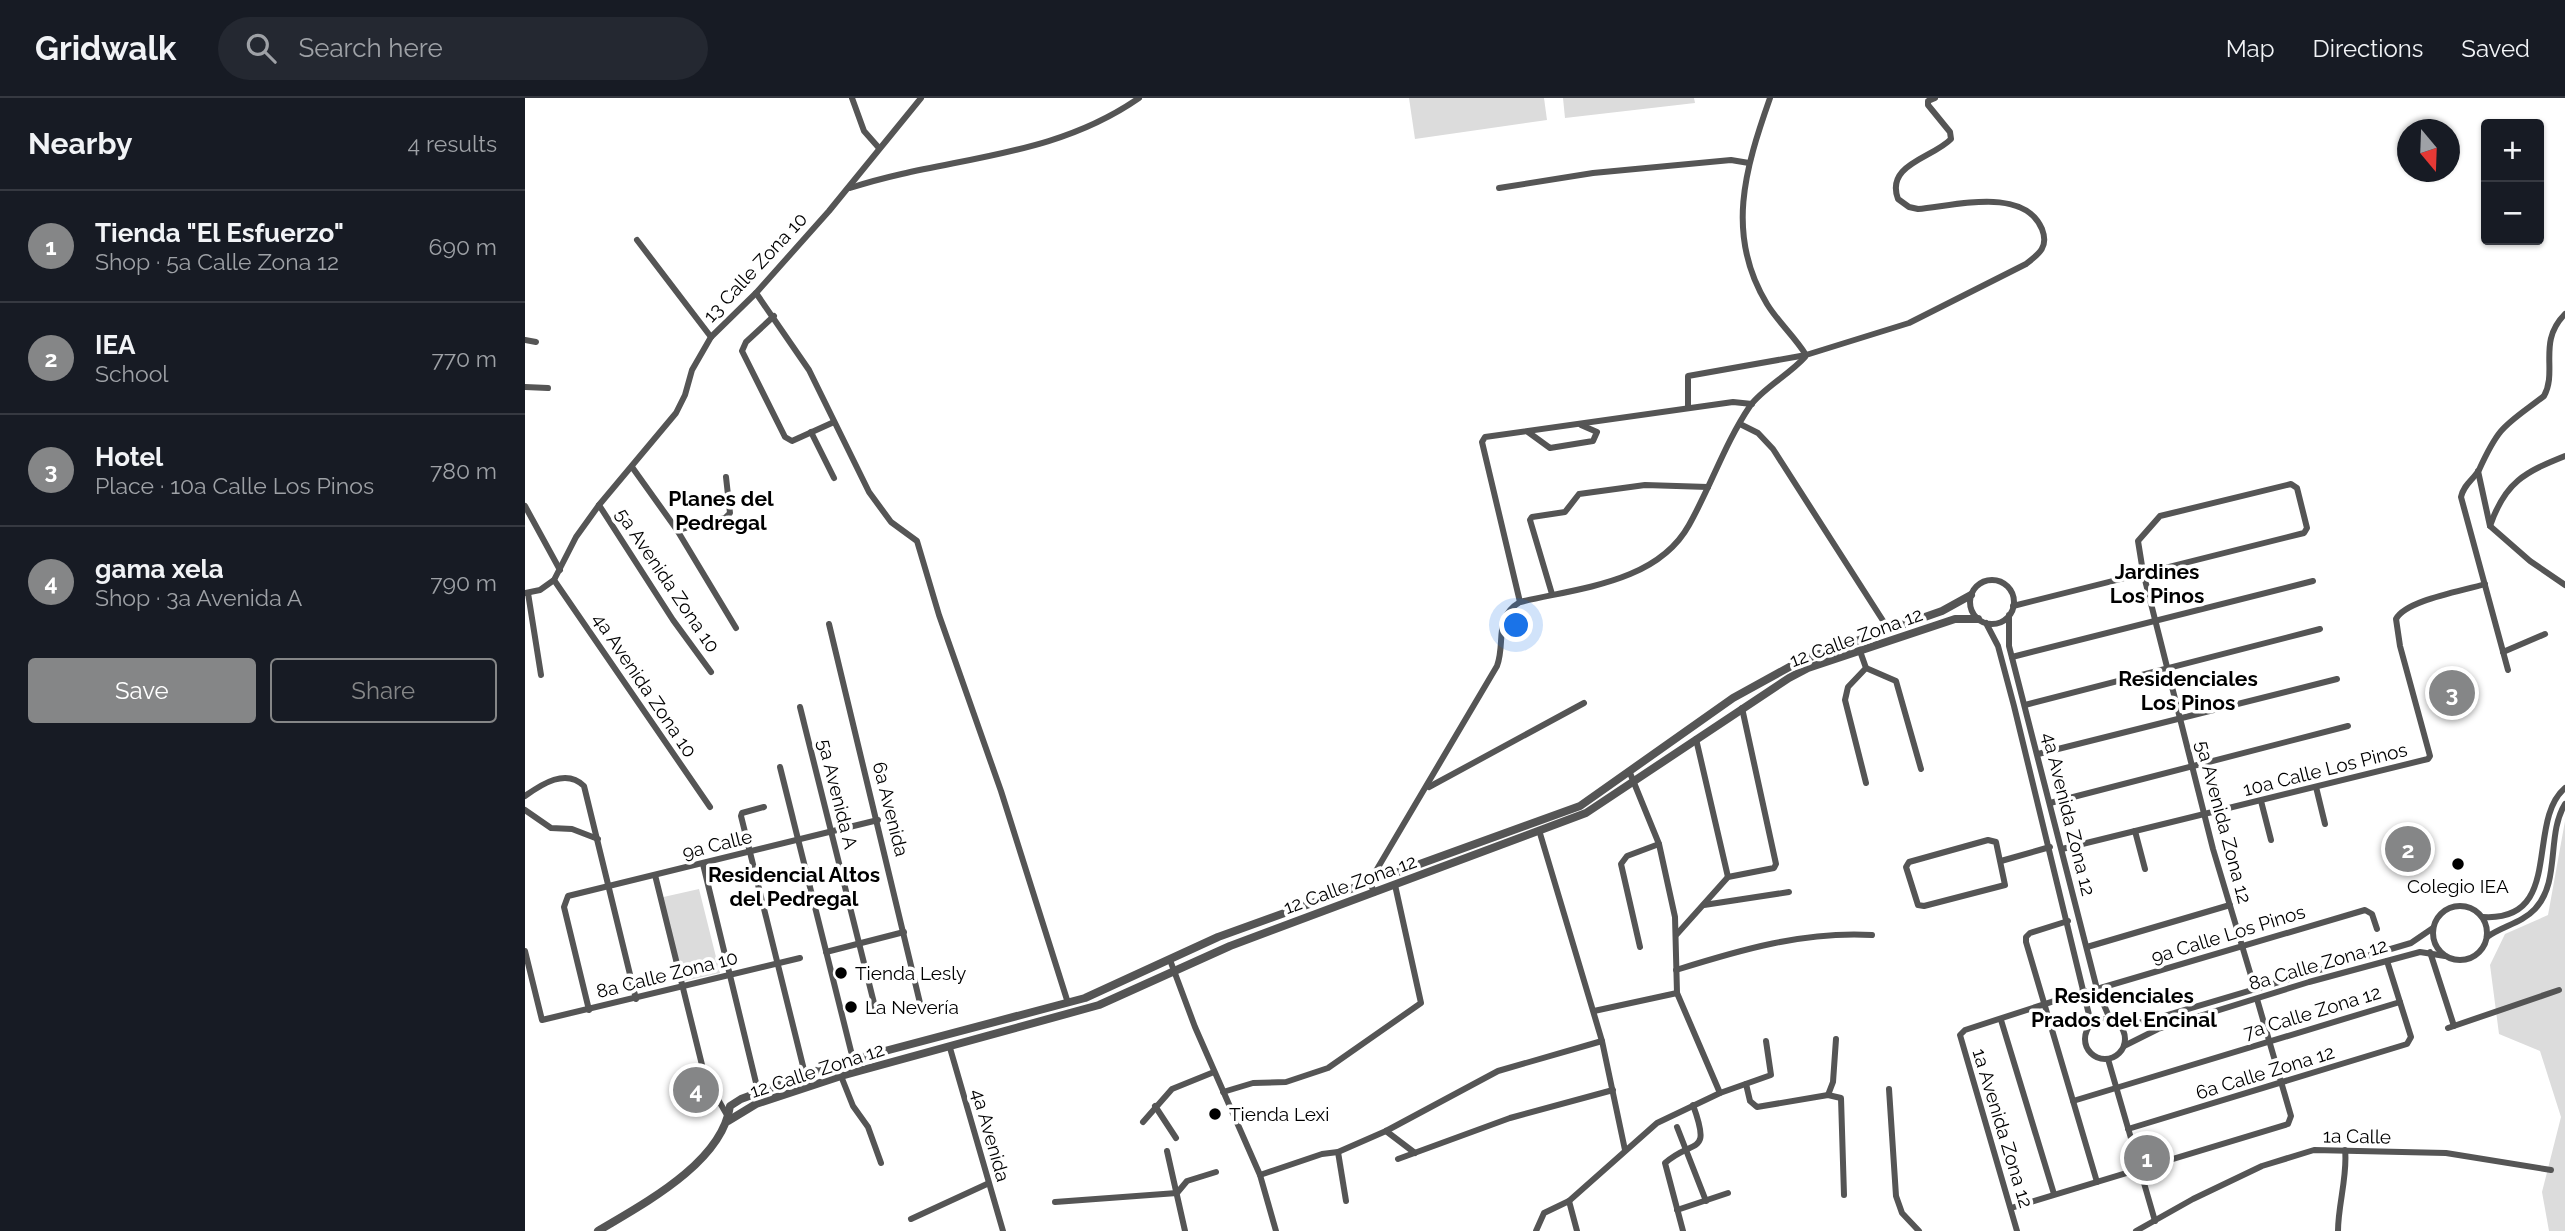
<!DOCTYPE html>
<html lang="en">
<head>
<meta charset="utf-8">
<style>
	:root { --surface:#171b24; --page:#242831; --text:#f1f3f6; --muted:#9ea1a6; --line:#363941; --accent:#858687 }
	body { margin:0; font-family:Raleway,sans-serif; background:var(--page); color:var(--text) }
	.controls { position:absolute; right:21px; top:21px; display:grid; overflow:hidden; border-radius:7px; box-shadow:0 2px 5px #0004 }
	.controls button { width:63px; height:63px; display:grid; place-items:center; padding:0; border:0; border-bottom:2px solid var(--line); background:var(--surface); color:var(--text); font:35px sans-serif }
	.compass { position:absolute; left:1872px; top:21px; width:63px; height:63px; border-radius:50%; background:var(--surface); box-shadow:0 2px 5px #0004; rotate:161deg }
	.you { position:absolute; left:992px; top:528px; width:24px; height:24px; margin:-18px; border:5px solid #fff; border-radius:50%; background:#1a73e8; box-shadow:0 0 0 10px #1a73e833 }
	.badge { display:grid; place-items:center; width:46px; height:46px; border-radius:50%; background:var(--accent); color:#fff; font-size:23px; font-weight:700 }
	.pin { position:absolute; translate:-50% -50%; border:4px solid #fff; box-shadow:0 2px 7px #0006 }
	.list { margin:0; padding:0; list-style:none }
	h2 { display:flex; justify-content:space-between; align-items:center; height:91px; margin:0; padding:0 28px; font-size:30px }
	h2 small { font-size:23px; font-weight:400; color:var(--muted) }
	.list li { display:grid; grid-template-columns:46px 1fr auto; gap:21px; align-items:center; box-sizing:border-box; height:112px; padding:0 28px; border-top:2px solid var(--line) }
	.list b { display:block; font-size:26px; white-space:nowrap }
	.list p { margin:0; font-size:23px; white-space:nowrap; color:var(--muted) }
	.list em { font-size:23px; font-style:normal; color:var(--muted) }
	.actions { display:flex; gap:14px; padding:21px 28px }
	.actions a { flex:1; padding:16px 0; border:2px solid var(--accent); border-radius:7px; text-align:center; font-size:24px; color:var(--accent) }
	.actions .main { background:var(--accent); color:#fff }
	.icon { flex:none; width:38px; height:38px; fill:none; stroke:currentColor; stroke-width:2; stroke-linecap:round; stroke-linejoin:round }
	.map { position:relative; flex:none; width:2040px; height:1133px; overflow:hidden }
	header { display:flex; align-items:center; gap:42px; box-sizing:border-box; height:98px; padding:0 35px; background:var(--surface); border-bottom:2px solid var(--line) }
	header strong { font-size:33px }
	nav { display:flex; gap:38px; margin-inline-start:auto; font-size:24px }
	.search { width:490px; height:63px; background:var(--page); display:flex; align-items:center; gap:18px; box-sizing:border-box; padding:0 24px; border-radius:38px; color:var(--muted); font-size:26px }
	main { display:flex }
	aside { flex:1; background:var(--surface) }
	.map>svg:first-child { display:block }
	.green { fill:#dcdcdc }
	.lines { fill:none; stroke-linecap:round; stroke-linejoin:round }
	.minor { stroke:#555; stroke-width:6 }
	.tertiary { stroke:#555; stroke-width:8 }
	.poi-dot { fill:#000; stroke:#fff; stroke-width:2.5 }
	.labels { text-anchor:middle; stroke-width:7; stroke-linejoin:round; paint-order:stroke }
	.street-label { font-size:19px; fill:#000; stroke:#fff }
	.poi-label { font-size:19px; fill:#000; stroke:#fff; text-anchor:start }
	.neighbourhood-label { font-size:21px; font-weight:bold; fill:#000; stroke:#fff }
</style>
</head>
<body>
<header>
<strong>Gridwalk</strong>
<div class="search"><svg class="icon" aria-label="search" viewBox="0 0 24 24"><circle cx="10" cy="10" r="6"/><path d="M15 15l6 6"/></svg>Search here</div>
<nav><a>Map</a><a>Directions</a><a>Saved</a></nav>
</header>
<main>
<aside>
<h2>Nearby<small>4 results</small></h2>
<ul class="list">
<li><span class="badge">1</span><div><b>Tienda &quot;El Esfuerzo&quot;</b><p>Shop · 5a Calle Zona 12</p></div><em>690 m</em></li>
<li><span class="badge">2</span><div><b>IEA</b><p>School</p></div><em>770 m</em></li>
<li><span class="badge">3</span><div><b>Hotel</b><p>Place · 10a Calle Los Pinos</p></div><em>780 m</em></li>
<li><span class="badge">4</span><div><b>gama xela</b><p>Shop · 3a Avenida A</p></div><em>790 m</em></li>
</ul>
<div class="actions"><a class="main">Save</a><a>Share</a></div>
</aside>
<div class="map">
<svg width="2040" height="1133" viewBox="0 0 2040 1133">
	<rect width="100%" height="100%" fill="#fff"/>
	<g class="green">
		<polygon points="884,0 1019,0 1022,22 890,41"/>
		<polygon points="1038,0 1169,0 1170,5 1040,20"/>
		<polygon points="2040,723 2040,1133 2024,1133 2017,1094 2036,1019 2015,953 1974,936 1965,867 1980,836 2023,817"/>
		<polygon points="174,791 195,875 155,884 134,800"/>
	</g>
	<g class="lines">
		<g class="minor">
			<polyline points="327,0 339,33 354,50"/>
			<path d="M1245,0C1220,71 1200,137 1242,206C1253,224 1270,239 1281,257"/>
			<path d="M325,90C423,58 525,62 614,0"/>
			<polyline points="974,90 1068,75 1206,62 1224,65"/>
			<polyline points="112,142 186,239"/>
			<polyline points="231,195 284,272 344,394 366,424 392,443 414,517 476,693 543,905"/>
			<polyline points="249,218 221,244 217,253 260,339 267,343 309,324"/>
			<polyline points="0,242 11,244"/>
			<polyline points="0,289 23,290"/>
			<path d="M1163,310V278L1281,257L1384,225L1501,166C1514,156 1524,149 1517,131C1499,88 1429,108 1393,111L1384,109L1373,101C1360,66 1408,60 1426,41L1425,34L1403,7V3L1410,0"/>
			<polyline points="1215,326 1233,335 1248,351 1364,532"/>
			<polyline points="286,334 309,380"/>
			<polyline points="1003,334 1025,350 1068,343 1072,334 1056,327"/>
			<polyline points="107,369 152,432 211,530"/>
			<polyline points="1953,373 1965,428 2005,463 2040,487"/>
			<polyline points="74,407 148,522 186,574"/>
			<polyline points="0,408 35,472"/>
			<path d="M1965,428C1980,384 2000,374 2040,358"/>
			<polyline points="152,432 200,420 205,415 201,379"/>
			<polyline points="29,482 185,709"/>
			<circle cx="1467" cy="504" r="22"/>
			<polyline points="0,495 15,492 29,482 51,439 74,407 151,315 160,297 167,272 186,239 231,195 304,113 396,0"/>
			<polyline points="3,495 16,577"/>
			<polyline points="1027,496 1005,422 1007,419 1040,414 1054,396 1120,387 1183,389"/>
			<polyline points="995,504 957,344 960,339 1208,304 1227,306"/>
			<polyline points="1488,508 1779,435 1782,430 1772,390 1766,386 1635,418 1613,443 1618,474 1688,751 1730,891"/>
			<polyline points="1484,517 1484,548 1572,891 1585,921"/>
			<polyline points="1461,525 1473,548 1489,608 1566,925"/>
			<polyline points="304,526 395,905"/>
			<polyline points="1335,553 1341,570 1323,589 1320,602 1341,685"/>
			<polyline points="1978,554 2020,536"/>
			<polyline points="1487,559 1788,483"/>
			<polyline points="1341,570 1371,583 1396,671"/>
			<path d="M1983,572L1936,399C1939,386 1948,382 1954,372C1975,326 1980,328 2019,298C2033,273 2012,244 2040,216"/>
			<polyline points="1500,607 1795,531"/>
			<polyline points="275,609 351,913"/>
			<polyline points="1171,641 1203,779"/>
			<polyline points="1513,656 1812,581"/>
			<polyline points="255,669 328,961"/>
			<polyline points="1105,675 1134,746 1150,819 1152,895 1195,995"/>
			<polyline points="904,689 1059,605"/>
			<polyline points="1791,689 1800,726"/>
			<path d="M0,698C17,686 41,670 59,688L111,901"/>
			<polyline points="1736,703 1746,742"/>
			<polyline points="1525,705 1823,628"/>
			<polyline points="239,709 217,715 216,718 280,976"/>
			<polyline points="0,712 26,730 47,731 73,741"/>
			<polyline points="1014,732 1077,943 1100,1052"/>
			<polyline points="1610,733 1620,771"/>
			<polygon points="1463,742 1471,744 1480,787 1399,808 1393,807 1381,769 1384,764"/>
			<path d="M1537,751L1903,661L1905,658L1875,548L1871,521C1881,502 1938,493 1960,486"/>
			<polyline points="1476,763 1525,749"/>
			<polyline points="178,766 233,993"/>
			<polyline points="130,777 180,979 202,1017"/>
			<path d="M849,795L845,783L972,568C981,544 968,520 995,504C1053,490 1132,485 1164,427C1186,388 1200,345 1225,308C1237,291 1265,276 1280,259"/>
			<polyline points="1179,807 1264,794"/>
			<circle cx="1935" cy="835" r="27"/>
			<path d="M1958,819C2040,824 2000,724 2040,690"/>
			<polyline points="1543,823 1505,835 1501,839 1501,844 1572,1084"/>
			<polyline points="1152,836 1203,779 1249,770 1251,766 1217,610"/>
			<path d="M1962,839C1977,828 1997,825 2010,811C2036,783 2021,737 2040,706"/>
			<polyline points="1115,849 1096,766 1102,758 1134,746"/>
			<polyline points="1562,849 1705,807"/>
			<polyline points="0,853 17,922 275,860"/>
			<polyline points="301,854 379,834"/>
			<polyline points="1905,854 1929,928"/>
			<polyline points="645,862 670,929 735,1077 751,1133"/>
			<path d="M1151,872C1215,852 1279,833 1347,837"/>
			<polyline points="1572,891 1840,812 1847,816 1852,831"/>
			<polyline points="64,912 39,809 43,798 353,722"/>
			<polyline points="1069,913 1152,895"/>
			<circle cx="1580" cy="941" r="20"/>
			<polyline points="1476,922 1529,1096"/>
			<polyline points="1593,925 1619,924 1886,845 1908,830"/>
			<polyline points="1923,930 2034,892"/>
			<polyline points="1599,948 1633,931 1784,884 1895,854 1920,858"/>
			<polyline points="425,950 478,1133"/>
			<polyline points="1583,961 1630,1123"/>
			<polyline points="316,978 328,1008 343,1029 356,1065"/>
			<polyline points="1221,986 1225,1003 1232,1009 1303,997 1316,1000 1319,1097"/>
			<polyline points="1364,991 1371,1098 1377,1115 1394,1133"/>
			<polyline points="698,994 728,985 761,984 803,970 896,905 870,787"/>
			<polyline points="1303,997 1308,984 1311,941"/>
			<polyline points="1548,1003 1875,904"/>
			<polyline points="630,1008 651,1040"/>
			<polyline points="618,1024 647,991 689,974"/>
			<polyline points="1152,1029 1181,1103"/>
			<polyline points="1603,1031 1882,946 1886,939 1862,863"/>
			<polyline points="861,1033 890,1055"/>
			<polyline points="642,1053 660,1133"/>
			<polyline points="813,1054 821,1103"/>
			<polyline points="873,1061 985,1020 1088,992"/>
			<polyline points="735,1077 797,1056 813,1054 861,1033 973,973 1077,943"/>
			<polyline points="1044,1103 1052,1133"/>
			<polyline points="530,1104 652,1095 662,1083 691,1074"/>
			<polyline points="1486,1110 1763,1026 1766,1018 1732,901"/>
			<polyline points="1152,1112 1203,1095"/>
			<polyline points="386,1121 462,1086"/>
			<polyline points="1011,1133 1019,1115 1044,1103 1132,1025 1195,995 1246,977 1241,943"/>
			<path d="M1158,1133L1140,1065C1168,1040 1187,1059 1168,1007"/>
			<polyline points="1492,1133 1435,937 1440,932 1560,893"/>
			<polyline points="1611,1133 1668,1101 1737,1068 1789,1052 1921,1055 2026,1072"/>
			<path d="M1813,1133C1813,1107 1823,1076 1820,1052"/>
		</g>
		<g class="tertiary">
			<polyline points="203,1023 231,1006 316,978 574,907 705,848 1061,715 1264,580 1283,570 1430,521 1453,521"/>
			<path d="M73,1133C118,1106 197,1065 205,1008L216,1001L307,967L560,900L693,839L1055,708L1208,600L1277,562L1417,513L1446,497"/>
		</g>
	</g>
	<g class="poi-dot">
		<circle cx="1933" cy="766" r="7"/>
		<circle cx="316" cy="875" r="7"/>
		<circle cx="326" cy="909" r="7"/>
		<circle cx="690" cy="1016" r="7"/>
	</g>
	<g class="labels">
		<g class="street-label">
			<text transform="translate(230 169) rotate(-47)" y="7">13 Calle Zona 10</text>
			<text transform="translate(143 482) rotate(56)" y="7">5a Avenida Zona 10</text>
			<text transform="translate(1331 539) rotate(-20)" y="7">12 Calle Zona 12</text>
			<text transform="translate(120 587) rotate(56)" y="7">4a Avenida Zona 10</text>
			<text transform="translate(1800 671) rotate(-14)" y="7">10a Calle Los Pinos</text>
			<text transform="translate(313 696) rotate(76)" y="7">5a Avenida A</text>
			<text transform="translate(366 711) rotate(76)" y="7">6a Avenida</text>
			<text transform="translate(1544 716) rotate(76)" y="7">4a Avenida Zona 12</text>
			<text transform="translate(1699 724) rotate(75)" y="7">5a Avenida Zona 12</text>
			<text transform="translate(192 746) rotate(-14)" y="7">9a Calle</text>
			<text transform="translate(825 786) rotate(-20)" y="7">12 Calle Zona 12</text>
			<text transform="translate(1703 836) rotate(-17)" y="7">9a Calle Los Pinos</text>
			<text transform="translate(1793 866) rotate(-16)" y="7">8a Calle Zona 12</text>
			<text transform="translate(142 876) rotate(-14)" y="7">8a Calle Zona 10</text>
			<text transform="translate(1787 914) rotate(-17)" y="7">7a Calle Zona 12</text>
			<text transform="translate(292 972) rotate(-18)" y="7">12 Calle Zona 12</text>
			<text transform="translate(1740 974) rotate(-17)" y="7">6a Calle Zona 12</text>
			<text transform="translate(1478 1030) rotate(73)" y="7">1a Avenida Zona 12</text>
			<text transform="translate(466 1037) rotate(74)" y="7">4a Avenida</text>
			<text transform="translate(1832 1038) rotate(1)" y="7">1a Calle</text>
		</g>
		<g class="poi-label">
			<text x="1933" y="795" text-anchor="middle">Colegio IEA</text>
			<text x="330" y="882">Tienda Lesly</text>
			<text x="340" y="916">La Nevería</text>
			<text x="704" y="1023">Tienda Lexi</text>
		</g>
		<g class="neighbourhood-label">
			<text x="196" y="408">Planes del<tspan x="196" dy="24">Pedregal</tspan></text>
			<text x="1632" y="481">Jardines<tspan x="1632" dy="24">Los Pinos</tspan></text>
			<text x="1663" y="588">Residenciales<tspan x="1663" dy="24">Los Pinos</tspan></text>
			<text x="269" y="784">Residencial Altos<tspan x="269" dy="24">del Pedregal</tspan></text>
			<text x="1599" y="905">Residenciales<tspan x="1599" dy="24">Prados del Encinal</tspan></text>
		</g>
	</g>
</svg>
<div class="controls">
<button>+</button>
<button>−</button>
</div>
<svg class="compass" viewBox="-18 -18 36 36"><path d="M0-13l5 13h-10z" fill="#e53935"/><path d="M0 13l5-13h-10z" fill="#9ea1a6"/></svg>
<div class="you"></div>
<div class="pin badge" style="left:1622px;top:1060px">1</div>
<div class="pin badge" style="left:1883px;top:751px">2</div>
<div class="pin badge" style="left:1927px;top:595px">3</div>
<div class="pin badge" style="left:171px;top:992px">4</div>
</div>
</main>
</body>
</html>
